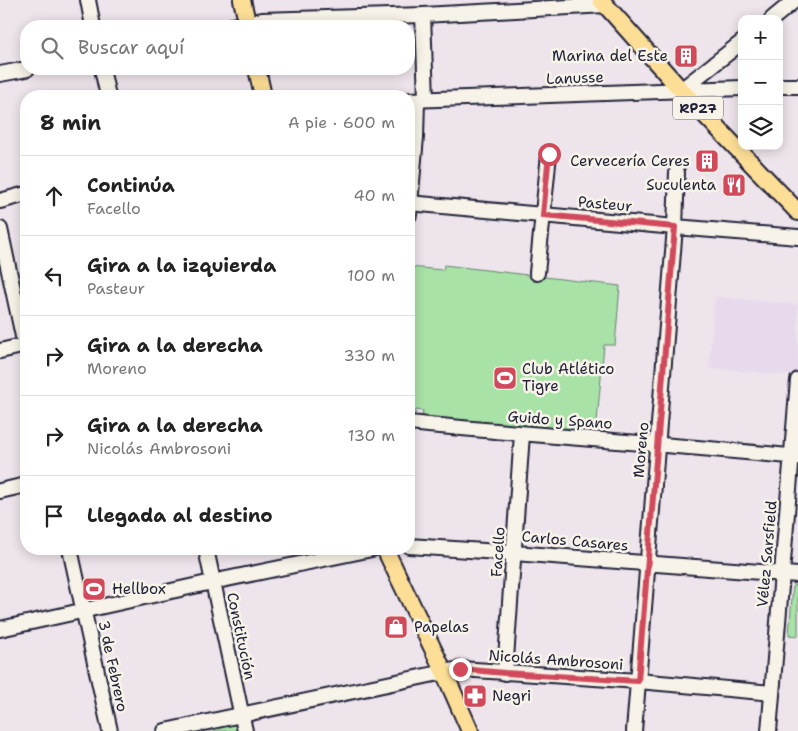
<!DOCTYPE html>
<html lang="es">
<head>
<meta charset="utf-8">
<style>
	:root { --surface:#fff; --page:#f2f2f2; --text:#222; --muted:#767676; --line:#e0e0e0 }
	body { margin:0; font-family:"Shantell Sans",sans-serif; background:var(--page); color:var(--text) }
	.controls { position:absolute; right:15px; top:15px; display:grid; overflow:hidden; border-radius:10px; box-shadow:0 2px 12px #0003 }
	.controls button { width:45px; height:45px; display:grid; place-items:center; padding:0; border:0; border-bottom:1px solid var(--line); background:var(--surface); color:var(--text); font:25px sans-serif }
	.stop { position:absolute; width:15px; height:15px; margin:-11px; border:4px solid #d1495b; border-radius:50%; background:#fff }
	.stop.end { background:#d1495b; border-color:#fff; box-shadow:0 1px 5px #0008 }
	.list { margin:0; padding:0; list-style:none }
	h2 { display:flex; justify-content:space-between; align-items:center; height:65px; margin:0; padding:0 20px; font-size:21px }
	h2 small { font-size:16px; font-weight:400; color:var(--muted) }
	.list li { display:grid; grid-template-columns:32px 1fr auto; gap:15px; align-items:center; box-sizing:border-box; height:80px; padding:0 20px; border-top:1px solid var(--line) }
	.list b { display:block; font-size:19px; white-space:nowrap }
	.list p { margin:0; font-size:16px; white-space:nowrap; color:var(--muted) }
	.list em { font-size:16px; font-style:normal; color:var(--muted) }
	.icon { flex:none; width:28px; height:28px; fill:none; stroke:currentColor; stroke-width:2; stroke-linecap:round; stroke-linejoin:round }
	.map { position:relative; flex:none; width:798px; height:731px; overflow:hidden }
	.search { position:absolute; background:var(--surface); box-shadow:0 2px 12px #0003; left:20px; top:20px; width:395px; height:55px; display:flex; align-items:center; gap:12px; box-sizing:border-box; padding:0 18px; border-radius:20px; color:var(--muted); font-size:19px }
	.panel { position:absolute; background:var(--surface); box-shadow:0 2px 12px #0003; left:20px; top:90px; width:395px; height:465px; border-radius:20px }
	.map>svg:first-child { display:block }
	.built { fill:#e7daed }
	.green { fill:#a8e2a6; stroke:#658270 }
	.lines { fill:none; stroke-linecap:round; stroke-linejoin:round }
	.minor-casing { stroke:#22223b; stroke-width:18 }
	.major-casing { stroke:#22223b; stroke-width:20 }
	.minor { stroke:#f7f3e8; stroke-width:14 }
	.major { stroke:#fcde96; stroke-width:16 }
	.route { stroke:#d1495b; stroke-width:6 }
	.labels { text-anchor:middle; stroke-width:5; stroke-linejoin:round; paint-order:stroke }
	.shield { fill:#f7f3e8; stroke:#62616f; stroke-width:1 }
	.shield-label { font-size:14px; font-weight:bold; fill:#22223b }
	.poi-label { font-size:15px; fill:#22223b; stroke:#f7f3e8; text-anchor:start }
	.street-label { font-size:15px; fill:#22223b; stroke:#f7f3e8 }
</style>
</head>
<body>
<div class="map">
<svg width="798" height="731" viewBox="0 0 798 731">
	<rect width="100%" height="100%" fill="#eee4eb"/>
	<filter id="ink" filterUnits="userSpaceOnUse"><feTurbulence type="fractalNoise" baseFrequency=".02" numOctaves="2"/><feDisplacementMap in="SourceGraphic" scale="10" xChannelSelector="R" yChannelSelector="G"/><feConvolveMatrix kernelMatrix="1 2 1 2 8 2 1 2 1" color-interpolation-filters="sRGB"/></filter>
	<g filter="url(#ink)">
		<polygon class="built" points="715,297 798,304 798,376 709,368"/>
		<g class="green">
			<polygon points="444,265 620,286 615,345 604,345 596,432 559,428 559,429 422,416 423,411 416,410 415,414 409,414 409,267 443,270"/>
			<polygon points="793,585 798,586 798,636 789,635"/>
			<polygon points="233,723 236,723 240,731 191,731"/>
		</g>
		<g class="lines">
			<g class="minor-casing">
				<g id="minor">
					<polyline points="88,0 93,26"/>
					<polyline points="423,15 426,99"/>
					<polyline points="772,19 795,0"/>
					<polyline points="231,26 262,20 423,15 606,5"/>
					<polyline points="102,69 108,96"/>
					<polyline points="0,74 27,69"/>
					<polyline points="779,86 798,86"/>
					<polyline points="681,90 742,42"/>
					<polyline points="409,100 742,88"/>
					<polyline points="0,201 26,194"/>
					<polyline points="409,203 675,227 798,237"/>
					<polyline points="409,215 416,137 417,100"/>
					<polyline points="0,229 26,350"/>
					<polyline points="537,273 549,154"/>
					<polyline points="0,351 26,345"/>
					<path d="M409,423C538,436 668,444 798,457"/>
					<polyline points="0,491 26,485"/>
					<polyline points="409,546 514,553 798,575"/>
					<polyline points="70,549 110,731"/>
					<polyline points="206,549 245,731"/>
					<polyline points="0,629 212,582 372,549"/>
					<polyline points="505,673 522,434"/>
					<polyline points="165,731 444,672 460,669 638,681 772,693"/>
					<polyline points="634,731 675,227 677,172"/>
					<polyline points="769,731 798,380"/>
				</g>
			</g>
			<g class="major-casing">
				<g id="major">
					<polyline points="242,0 248,26"/>
					<polyline points="601,0 681,90 798,212"/>
					<polyline points="257,69 263,96"/>
					<polyline points="385,549 444,672 470,731"/>
				</g>
			</g>
			<use href="#minor" class="minor"/>
			<use href="#major" class="major"/>
		</g>
	</g>
	<g class="lines" filter="url(#ink)">
		<polyline class="route" points="460,669 505,673 638,681 675,227 543,215 549,154"/>
	</g>
	<defs>
		<g id="building-square" transform="scale(1.25)"><rect x="-9" y="-9" width="18" height="18" rx="4" fill="#d1495b" stroke="#f7f3e8"/><path d="M-4-6H4V6H1V3H-1V6H-4ZM-2.5-4.3h1.7v1.8h-1.7ZM.8-4.3h1.7v1.8H.8ZM-2.5-1h1.7V.8h-1.7ZM.8-1h1.7V.8H.8Z" fill="#fff"/></g>
		<g id="restaurant-square" transform="scale(1.25)"><rect x="-9" y="-9" width="18" height="18" rx="4" fill="#d1495b" stroke="#f7f3e8"/><path d="M-5-6h1v4h1v-4h1v4h1v-4h1v5L-1.5 .5V6h-2V.5L-5-1ZM5-6V6H3V1.5H1.5Q1.5-4 5-6Z" fill="#fff"/></g>
		<g id="stadium-square" transform="scale(1.25)"><rect x="-9" y="-9" width="18" height="18" rx="4" fill="#d1495b" stroke="#f7f3e8"/><path d="M0-5a6.5 5 0 1 0 0 10a6.5 5 0 1 0 0-10ZM-3.5-1.8h7v3.6h-7Z" fill="#fff"/></g>
		<g id="shop-square" transform="scale(1.25)"><rect x="-9" y="-9" width="18" height="18" rx="4" fill="#d1495b" stroke="#f7f3e8"/><path d="M-5-2.5h2.3a2.7 3.5 0 0 1 5.4 0H5L5.5 6h-11ZM-1.5-2.5h3a1.5 2.3 0 0 0-3 0Z" fill="#fff"/></g>
		<g id="pharmacy-square" transform="scale(1.25)"><rect x="-9" y="-9" width="18" height="18" rx="4" fill="#d1495b" stroke="#f7f3e8"/><path d="M-2-6h4v4h4v4h-4v4h-4v-4h-4v-4h4Z" fill="#fff"/></g>
	</defs>
	<g fill-rule="evenodd">
		<use href="#building-square" x="686" y="56"/>
		<use href="#building-square" x="707" y="161"/>
		<use href="#restaurant-square" x="734" y="185"/>
		<use href="#stadium-square" x="505" y="378"/>
		<use href="#stadium-square" x="94" y="589"/>
		<use href="#shop-square" x="396" y="627"/>
		<use href="#pharmacy-square" x="475" y="696"/>
	</g>
	<g class="labels">
		<rect class="shield" x="673" y="96.5" width="50" height="23" rx="4"/>
		<g class="shield-label">
			<text x="698" y="113">RP27</text>
		</g>
		<g class="poi-label">
			<text x="668" y="61" text-anchor="end">Marina del Este</text>
			<text x="690" y="166" text-anchor="end">Cervecería Ceres</text>
			<text x="716" y="190" text-anchor="end">Suculenta</text>
			<text x="522" y="374">Club Atlético<tspan x="522" dy="17">Tigre</tspan></text>
			<text x="112" y="594">Hellbox</text>
			<text x="414" y="632">Papelas</text>
			<text x="492" y="701">Negri</text>
		</g>
		<g class="street-label">
			<text transform="translate(575 78) rotate(-2)" y="5">Lanusse</text>
			<text transform="translate(605 204) rotate(5)" y="5">Pasteur</text>
			<text transform="translate(560 420) rotate(4)" y="5">Guido y Spano</text>
			<text transform="translate(641 450) rotate(-85)" y="5">Moreno</text>
			<text transform="translate(575 541) rotate(5)" y="5">Carlos Casares</text>
			<text transform="translate(498 552) rotate(-86)" y="5">Facello</text>
			<text transform="translate(767 554) rotate(-85)" y="5">Vélez Sarsfield</text>
			<text transform="translate(241 636) rotate(78)" y="5">Constitución</text>
			<text transform="translate(556 660) rotate(4)" y="5">Nicolás Ambrosoni</text>
			<text transform="translate(113 666) rotate(78)" y="5">3 de Febrero</text>
		</g>
	</g>
</svg>
<div class="controls">
<button>+</button>
<button>−</button>
<button><svg class="icon" aria-label="layers" viewBox="0 0 24 24"><path d="M12 4l9 5-9 5-9-5zM3 14l9 5 9-5"/></svg></button>
</div>
<div class="stop" style="left:549px;top:154px"></div>
<div class="stop end" style="left:460px;top:669px"></div>
<div class="search"><svg class="icon" aria-label="search" viewBox="0 0 24 24"><circle cx="10" cy="10" r="6"/><path d="M15 15l6 6"/></svg>Buscar aquí</div>
<section class="panel">
<h2>8 min<small>A pie · 600 m</small></h2>
<ul class="list">
<li><svg class="icon" aria-label="ahead" viewBox="0 0 24 24"><path d="M12 20V5M6 11l6-6 6 6"/></svg><div><b>Continúa</b><p>Facello</p></div><em>40 m</em></li>
<li><svg class="icon" aria-label="left" viewBox="0 0 24 24"><path d="M17 20v-9H6M10 6l-5 5 5 5"/></svg><div><b>Gira a la izquierda</b><p>Pasteur</p></div><em>100 m</em></li>
<li><svg class="icon" aria-label="right" viewBox="0 0 24 24"><path d="M7 20v-9h11M14 6l5 5-5 5"/></svg><div><b>Gira a la derecha</b><p>Moreno</p></div><em>330 m</em></li>
<li><svg class="icon" aria-label="right" viewBox="0 0 24 24"><path d="M7 20v-9h11M14 6l5 5-5 5"/></svg><div><b>Gira a la derecha</b><p>Nicolás Ambrosoni</p></div><em>130 m</em></li>
<li><svg class="icon" aria-label="arrive" viewBox="0 0 24 24"><path d="M6 21V4h12l-3 4 3 4H6"/></svg><div><b>Llegada al destino</b></div></li>
</ul>
</section>
</div>
</body>
</html>
